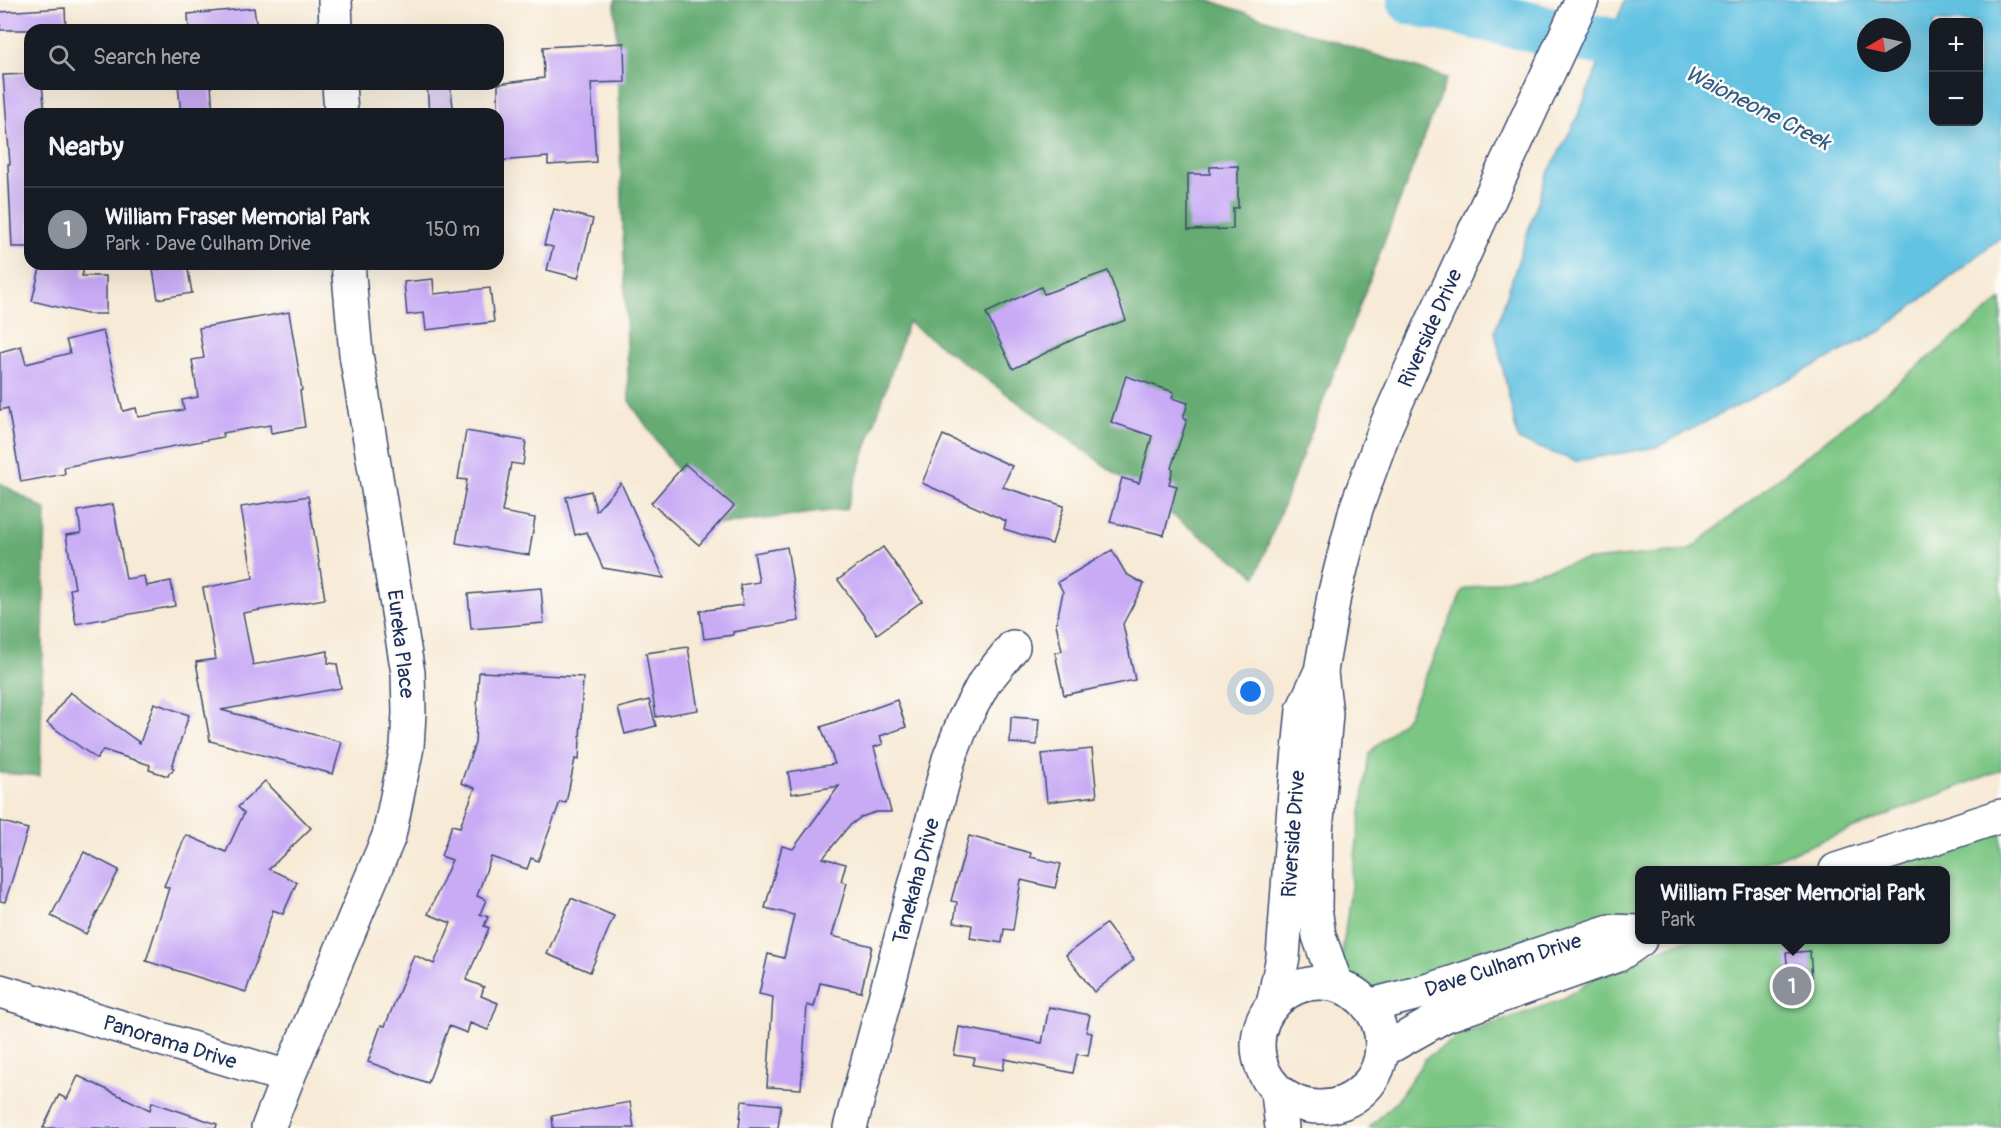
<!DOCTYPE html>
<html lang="en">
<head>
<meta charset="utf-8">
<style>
	:root { --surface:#171b24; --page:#20242c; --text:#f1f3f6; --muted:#9ea1a6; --line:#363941; --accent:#8c9099 }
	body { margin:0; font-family:Pangolin,sans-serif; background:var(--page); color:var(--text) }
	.controls { position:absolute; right:18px; top:18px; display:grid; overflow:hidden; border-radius:12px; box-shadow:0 6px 24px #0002 }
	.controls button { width:54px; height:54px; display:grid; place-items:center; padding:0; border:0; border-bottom:2px solid var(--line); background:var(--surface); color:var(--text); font:30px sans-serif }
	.compass { position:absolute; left:1857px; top:18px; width:54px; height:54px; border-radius:50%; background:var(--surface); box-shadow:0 6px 24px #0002; rotate:261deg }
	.you { position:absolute; left:1251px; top:692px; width:21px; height:21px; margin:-15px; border:4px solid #fff; border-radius:50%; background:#1a73e8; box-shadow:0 0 0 9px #1a73e833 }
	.badge { display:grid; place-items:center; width:39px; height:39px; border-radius:50%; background:var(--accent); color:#fff; font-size:20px; font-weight:700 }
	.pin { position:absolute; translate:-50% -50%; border:3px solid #fff; box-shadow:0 2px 6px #0006 }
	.popup { position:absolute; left:1635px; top:866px; width:315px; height:78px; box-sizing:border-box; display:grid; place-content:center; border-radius:12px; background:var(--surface); filter:drop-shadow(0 2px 4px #0005); font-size:20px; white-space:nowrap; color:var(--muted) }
	.popup b { font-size:22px; color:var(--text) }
	.popup::after { content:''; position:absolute; left:50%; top:100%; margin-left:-12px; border:12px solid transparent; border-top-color:var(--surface) }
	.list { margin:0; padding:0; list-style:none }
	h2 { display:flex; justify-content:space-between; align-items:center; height:78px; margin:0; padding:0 24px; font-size:26px }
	h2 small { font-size:20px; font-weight:400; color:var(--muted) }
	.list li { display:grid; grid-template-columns:39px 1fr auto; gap:18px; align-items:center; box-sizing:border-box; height:84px; padding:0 24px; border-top:2px solid var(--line) }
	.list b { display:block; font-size:22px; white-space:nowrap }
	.list p { margin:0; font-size:20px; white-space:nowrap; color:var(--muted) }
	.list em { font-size:20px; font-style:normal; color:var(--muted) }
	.icon { flex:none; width:33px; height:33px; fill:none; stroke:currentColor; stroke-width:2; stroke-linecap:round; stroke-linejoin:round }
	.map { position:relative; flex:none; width:2001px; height:1128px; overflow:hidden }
	.search { position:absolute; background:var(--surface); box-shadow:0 6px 24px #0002; left:24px; top:24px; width:480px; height:66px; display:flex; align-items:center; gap:15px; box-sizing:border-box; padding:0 21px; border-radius:18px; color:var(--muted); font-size:22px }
	.panel { position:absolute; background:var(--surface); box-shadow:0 6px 24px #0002; left:24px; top:108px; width:480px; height:162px; border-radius:18px }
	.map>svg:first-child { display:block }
	.green { fill:#7cc684; stroke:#4c7a71; stroke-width:1.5 }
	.forest { fill:#65ab72; stroke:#406d68; stroke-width:1.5 }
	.water { fill:#64c3e2; stroke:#4079a0; stroke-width:1.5; fill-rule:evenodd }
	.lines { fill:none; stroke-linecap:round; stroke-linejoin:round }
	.river { stroke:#64c3e2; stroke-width:50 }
	.building { fill:#c8aaf5 }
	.minor-casing { stroke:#3c4b70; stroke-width:36 }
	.major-casing { stroke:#3c4b70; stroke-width:36 }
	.minor { stroke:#fff; stroke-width:33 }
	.major { stroke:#fff; stroke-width:33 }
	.labels { text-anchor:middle; stroke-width:5; stroke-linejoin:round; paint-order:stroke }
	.street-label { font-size:21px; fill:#1b2f5e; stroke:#fdfcf7 }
	.water-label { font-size:22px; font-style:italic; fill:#315b86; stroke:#fdfcf7 }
</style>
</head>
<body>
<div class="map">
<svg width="2001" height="1128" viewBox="0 0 2001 1128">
	<rect width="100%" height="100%" fill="#fdfcf7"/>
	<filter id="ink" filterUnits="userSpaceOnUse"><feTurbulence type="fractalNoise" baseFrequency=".0167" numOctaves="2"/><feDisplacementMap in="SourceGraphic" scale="12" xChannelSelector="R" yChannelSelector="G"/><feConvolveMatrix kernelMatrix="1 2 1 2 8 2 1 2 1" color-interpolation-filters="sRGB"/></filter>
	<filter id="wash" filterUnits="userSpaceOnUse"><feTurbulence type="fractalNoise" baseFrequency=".008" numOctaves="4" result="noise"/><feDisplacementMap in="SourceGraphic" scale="24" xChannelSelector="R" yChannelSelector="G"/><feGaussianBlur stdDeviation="1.35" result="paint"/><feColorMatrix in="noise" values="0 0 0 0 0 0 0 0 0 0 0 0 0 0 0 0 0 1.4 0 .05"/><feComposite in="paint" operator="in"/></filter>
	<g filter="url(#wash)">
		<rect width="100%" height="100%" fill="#f7ead6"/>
		<g class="green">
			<polygon points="2001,300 2001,770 1748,870 1639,870 1639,914 1423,983 1379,992 1367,989 1340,968 1369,753 1408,716 1463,590 1581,561 1689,550"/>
			<polygon points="2001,818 2001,1128 1369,1128 1398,1099 1426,1058 1460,1035 1561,1000 1604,971 1686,940 1945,940 1945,870 1864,870"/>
		</g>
		<g class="forest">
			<polygon points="615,0 1207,0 1447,78 1256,576 908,322 846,509 715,525 629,401"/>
			<polygon points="0,483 46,510 40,776 0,773"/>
		</g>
		<path class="water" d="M1625,0H2001V237L1881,331L1657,447L1575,461L1518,440L1495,331L1546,177L1576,120ZM1934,22H1978V122H1934ZM1866,27H1902V63H1866Z"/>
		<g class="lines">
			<polyline class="river" points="1412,0 1552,32 1608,42 1671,63"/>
		</g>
		<g id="blocks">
			<g class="building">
				<polygon points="65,8 66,30 0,30 0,12"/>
				<polygon points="254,8 257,30 189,30 188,14"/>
				<polygon points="624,43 625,82 591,83 596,162 548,165 548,157 498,161 498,84 544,78 543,47"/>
				<polygon points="30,74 30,84 42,84 45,114 30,114 30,247 12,247 8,164 10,164 3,75"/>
				<polygon points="178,84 211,84 213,114 181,114"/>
				<polygon points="427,84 450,84 454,114 429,114"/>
				<polygon points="1238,166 1238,208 1233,208 1233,229 1188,230 1188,174 1210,174 1210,167"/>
				<polygon points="554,209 593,219 578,278 547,270 553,247 544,245"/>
				<polygon points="41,264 85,264 82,276 106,276 106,314 87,314 32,301"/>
				<polygon points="187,264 192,293 158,299 153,270"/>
				<polygon points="1108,271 1126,320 1076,338 1013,369 986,313 1041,287 1044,294"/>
				<polygon points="433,279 434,294 490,288 494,322 426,330 424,313 407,315 404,282"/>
				<polygon points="289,312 302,390 300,391 305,427 271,433 270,425 222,433 223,437 64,467 65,474 21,482 8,408 0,410 0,352 21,346 26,364 70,353 66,340 103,331 123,411 136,408 138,417 184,410 182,400 198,397 192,360 204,358 199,328"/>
				<polygon points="1126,376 1174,392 1172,398 1188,403 1183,418 1187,420 1171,468 1173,469 1169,484 1177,486 1164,535 1110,522 1122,478 1139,483 1152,436 1111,422"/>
				<polygon points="466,431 526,441 523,465 511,463 502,512 535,518 529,555 456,543 467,480 458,479"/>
				<polygon points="943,435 1012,466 1003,487 1064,506 1052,544 1004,529 1006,521 922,483"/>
				<polygon points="685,464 734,506 699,545 651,503"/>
				<polygon points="621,483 664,578 603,568 587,532 575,535 566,497 591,491 596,511"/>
				<polygon points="308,496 325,599 243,613 253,665 328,651 328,663 337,664 341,688 221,710 342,742 333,774 210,741 196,662 216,659 203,588 253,578 241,507"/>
				<polygon points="113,504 126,579 144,576 146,586 171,581 175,606 76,624 70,589 75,588 66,535 81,533 78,511"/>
				<polygon points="787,547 799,621 733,632 733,635 704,639 700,611 743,605 740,585 759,582 754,553"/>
				<polygon points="883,547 922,601 877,634 838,580"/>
				<polygon points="1112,550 1126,574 1144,584 1123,624 1135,680 1064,695 1055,653 1062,651 1056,624 1063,592 1058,582"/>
				<polygon points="541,588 544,623 471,629 468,594"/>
				<polygon points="688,647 698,710 656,717 646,653"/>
				<polygon points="479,672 583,677 579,760 575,759 566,803 560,802 538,861 531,858 527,869 491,857 477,896 486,900 480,914 488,917 484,926 489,928 466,980 484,987 481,996 498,1003 488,1030 470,1023 467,1033 449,1026 428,1083 368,1062 381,1025 385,1026 414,955 434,964 451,923 428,914 452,860 441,856 452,825 460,827 475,788 461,783 475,743"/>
				<polygon points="70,692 140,743 154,703 189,715 172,767 174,768 172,772 170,772 168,776 149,770 150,765 103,750 97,759 47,723"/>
				<polygon points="649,700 656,726 625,734 618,708"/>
				<polygon points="897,700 906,727 880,736 883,744 874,747 891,812 876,812 861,817 848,827 823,858 846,864 841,881 847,883 832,936 872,946 861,992 820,983 814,1007 807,1005 801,1089 767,1087 773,997 759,994 768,954 784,958 794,915 765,908 782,846 793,849 839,786 792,794 788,772 835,764 821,727"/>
				<polygon points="1011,717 1039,719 1037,745 1010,743"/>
				<polygon points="1092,749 1097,796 1047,802 1042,754"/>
				<polygon points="265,781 311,828 269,869 297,882 283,914 273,910 246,992 146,961 169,888 164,886 186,835 226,852 244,813 238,807"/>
				<polygon points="0,821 28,829 5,902 0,901"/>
				<polygon points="969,836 1031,853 1030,857 1061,864 1055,888 1021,880 1013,930 1004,929 1002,943 970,938 972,925 954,922 957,902 951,901"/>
				<polygon points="84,852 119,870 86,934 51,916"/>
				<polygon points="571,898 614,916 590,972 547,954"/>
				<polygon points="1106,924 1134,960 1094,992 1066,955"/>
				<polygon points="1810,951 1812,978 1789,981 1786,953"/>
				<polygon points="1049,1007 1090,1015 1086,1032 1092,1033 1088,1056 1077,1054 1073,1073 1005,1059 1003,1070 973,1065 975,1058 954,1055 959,1027 1042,1043"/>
				<polygon points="78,1076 150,1110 152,1102 217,1124 216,1128 43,1128 59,1095 67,1099"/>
				<polygon points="742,1101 781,1105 778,1128 739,1128"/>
				<polygon points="630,1102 634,1128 553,1128 552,1116"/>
			</g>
		</g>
	</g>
	<g filter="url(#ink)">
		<use href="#blocks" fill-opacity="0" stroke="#3c4b70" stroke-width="1.5"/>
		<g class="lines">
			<g class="minor-casing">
				<g id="minor">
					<polyline points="335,0 336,30"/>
					<polyline points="339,84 341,114"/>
					<polyline points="0,991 288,1077 268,1128"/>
					<polyline points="288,1077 389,836 407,747 409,713 408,673 356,354 348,264"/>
					<polyline points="850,1128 949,759 965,718 984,683 1013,647"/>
				</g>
			</g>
			<g class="major-casing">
				<g id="major">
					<polyline points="1321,673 1326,714 1316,832 1315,908 1319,936 1336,984"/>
					<polyline points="1836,870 2001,816"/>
					<circle cx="1320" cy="1045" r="62"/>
					<polyline points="1274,1000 1283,957 1295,792 1303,710 1321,671 1334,596 1356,509 1386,426 1420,349 1582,0"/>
					<polyline points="1368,1006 1430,990 1610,931 1639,932"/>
					<polyline points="1382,1051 1444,1016 1618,955 1640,940"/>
					<polyline points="1278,1093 1282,1128"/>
				</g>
			</g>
			<use href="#minor" class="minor"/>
			<use href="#major" class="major"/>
		</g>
	</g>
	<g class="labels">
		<g class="street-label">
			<text transform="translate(1430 328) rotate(-66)" y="7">Riverside Drive</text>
			<text transform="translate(401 644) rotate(83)" y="7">Eureka Place</text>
			<text transform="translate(1293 834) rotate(-86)" y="7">Riverside Drive</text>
			<text transform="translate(916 881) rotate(-75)" y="7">Tanekaha Drive</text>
			<text transform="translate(1503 965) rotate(-18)" y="7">Dave Culham Drive</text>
			<text transform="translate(170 1042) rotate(17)" y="7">Panorama Drive</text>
		</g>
		<g class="water-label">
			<text transform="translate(1758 107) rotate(27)" y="8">Waioneone Creek</text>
		</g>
	</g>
</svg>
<div class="controls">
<button>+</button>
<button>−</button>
</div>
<svg class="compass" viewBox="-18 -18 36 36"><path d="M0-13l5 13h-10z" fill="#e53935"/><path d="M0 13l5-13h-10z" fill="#9ea1a6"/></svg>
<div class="you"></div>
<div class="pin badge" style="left:1792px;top:986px">1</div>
<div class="popup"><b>William Fraser Memorial Park</b>Park</div>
<div class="search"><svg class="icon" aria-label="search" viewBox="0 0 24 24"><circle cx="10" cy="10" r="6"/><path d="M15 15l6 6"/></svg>Search here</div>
<section class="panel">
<h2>Nearby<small></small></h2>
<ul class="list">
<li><span class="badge">1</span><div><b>William Fraser Memorial Park</b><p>Park · Dave Culham Drive</p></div><em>150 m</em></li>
</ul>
</section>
</div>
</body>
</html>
